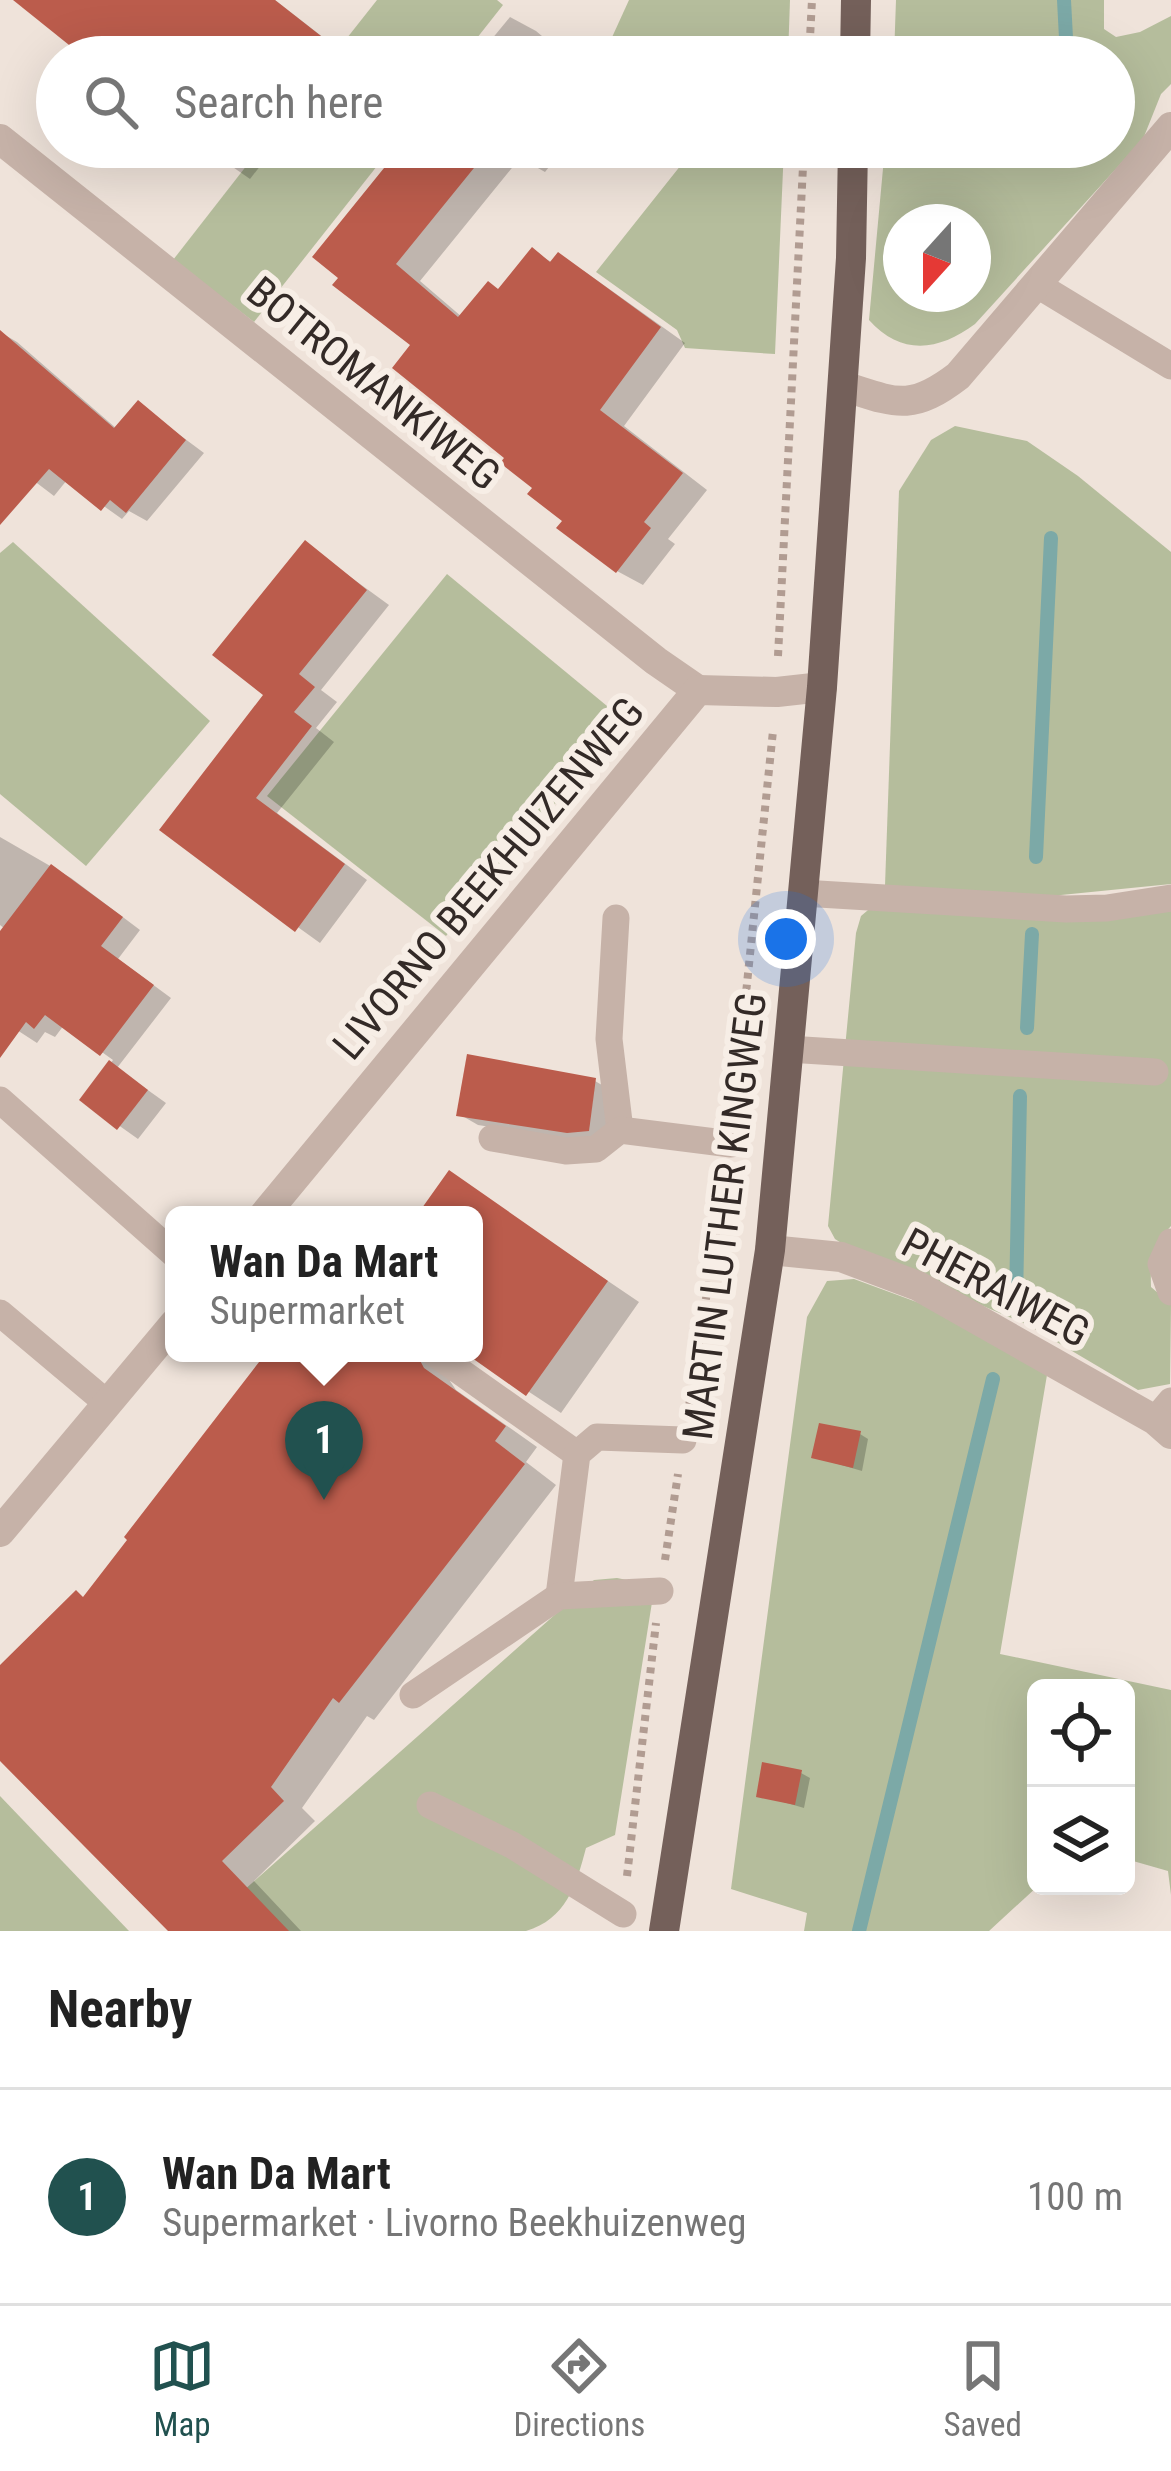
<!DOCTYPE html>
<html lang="en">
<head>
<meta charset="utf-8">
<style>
	:root { --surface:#fff; --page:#f2f2f2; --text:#222; --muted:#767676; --line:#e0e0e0; --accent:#21514f }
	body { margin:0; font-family:"Roboto Condensed",sans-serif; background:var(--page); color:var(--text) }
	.controls { position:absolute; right:36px; bottom:36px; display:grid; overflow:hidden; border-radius:18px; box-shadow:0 12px 48px #0002 }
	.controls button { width:108px; height:108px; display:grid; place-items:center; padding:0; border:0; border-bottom:3px solid var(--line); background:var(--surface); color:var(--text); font:60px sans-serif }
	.compass { position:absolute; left:883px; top:204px; width:108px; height:108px; border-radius:50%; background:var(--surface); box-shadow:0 12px 48px #0002; rotate:201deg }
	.you { position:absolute; left:786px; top:939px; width:42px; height:42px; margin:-30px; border:9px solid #fff; border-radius:50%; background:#1a73e8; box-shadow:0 0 0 18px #1a73e833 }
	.badge { display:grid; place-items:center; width:78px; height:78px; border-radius:50%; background:var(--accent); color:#fff; font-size:39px; font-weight:700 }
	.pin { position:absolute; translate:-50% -99px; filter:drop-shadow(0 3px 6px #0008) }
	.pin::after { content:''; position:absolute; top:63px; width:42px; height:36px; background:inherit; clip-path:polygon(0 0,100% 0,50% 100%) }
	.popup { position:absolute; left:165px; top:1206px; width:318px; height:156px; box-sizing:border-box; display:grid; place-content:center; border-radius:18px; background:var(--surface); filter:drop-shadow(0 3px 9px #0005); font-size:39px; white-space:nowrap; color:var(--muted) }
	.popup b { font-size:45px; color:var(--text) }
	.popup::after { content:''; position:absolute; left:50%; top:100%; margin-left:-24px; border:24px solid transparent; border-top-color:var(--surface) }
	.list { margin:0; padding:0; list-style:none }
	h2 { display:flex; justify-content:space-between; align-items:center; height:156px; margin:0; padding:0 48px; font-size:51px }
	h2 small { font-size:39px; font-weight:400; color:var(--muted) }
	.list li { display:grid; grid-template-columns:78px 1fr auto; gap:36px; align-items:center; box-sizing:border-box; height:216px; padding:0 48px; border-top:3px solid var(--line) }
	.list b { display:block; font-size:45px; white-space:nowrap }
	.list p { margin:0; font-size:39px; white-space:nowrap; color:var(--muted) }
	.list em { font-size:39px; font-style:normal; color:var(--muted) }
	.icon { flex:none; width:66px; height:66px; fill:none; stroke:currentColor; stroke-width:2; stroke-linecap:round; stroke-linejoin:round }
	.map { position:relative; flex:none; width:1171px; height:1931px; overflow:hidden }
	.search { position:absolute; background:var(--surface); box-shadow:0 12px 48px #0002; left:36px; right:36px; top:36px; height:132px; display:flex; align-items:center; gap:30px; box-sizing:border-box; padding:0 42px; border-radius:66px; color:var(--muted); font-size:45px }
	.sheet { height:372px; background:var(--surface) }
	nav { display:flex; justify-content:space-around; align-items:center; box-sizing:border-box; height:168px; border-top:3px solid var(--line); background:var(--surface); font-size:33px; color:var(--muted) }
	nav a { display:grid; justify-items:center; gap:6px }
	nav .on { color:var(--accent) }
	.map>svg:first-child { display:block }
	.green { fill:#b5bd9c; fill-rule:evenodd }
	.shadow { fill:#0003 }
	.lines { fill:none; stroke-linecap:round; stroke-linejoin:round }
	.stream { stroke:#7ca9a7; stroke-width:14 }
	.building { fill:#bb5c4c }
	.path { stroke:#b19c92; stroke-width:8; stroke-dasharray:6 6; stroke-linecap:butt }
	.service { stroke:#c6b2a8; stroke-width:27 }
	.minor { stroke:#c6b2a8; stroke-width:30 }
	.primary { stroke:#74605a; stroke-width:30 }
	.labels { text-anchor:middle; stroke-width:12; stroke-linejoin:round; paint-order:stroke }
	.street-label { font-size:42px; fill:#332a27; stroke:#f7eee6 }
</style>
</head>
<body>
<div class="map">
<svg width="1171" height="1931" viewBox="0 0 1171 1931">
	<rect width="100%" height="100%" fill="#efe3da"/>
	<g class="green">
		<polygon points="377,0 497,0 503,5 462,57 332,57"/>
		<polygon points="629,0 790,0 788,57 603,57"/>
		<path d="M896,0H1104V29L1116,37L1140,32L1171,16V84L1161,94L1143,139L975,324C939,351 901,356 869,320L885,147H1114V57H894ZM901,222H973V294H901Z"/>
		<polygon points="261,147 392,147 254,322 173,260"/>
		<polygon points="662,147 784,147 775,354 685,348 677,330 596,272 681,165"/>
		<polygon points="955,426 1027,441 1078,476 1171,552 1171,884 1051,896 885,886 899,491 931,440"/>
		<polygon points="13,542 210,721 86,866 0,794 0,553"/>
		<polygon points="447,574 624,720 446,936 267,796"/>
		<path d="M874,905H1171V1226C1153,1245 1150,1260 1151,1287L1171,1304L1170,1384L1138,1390L1028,1325L857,1253L835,1239L828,1226L856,933L861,916Z"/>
		<polygon points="854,1279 971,1322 1048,1369 1000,1654 1171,1690 1171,1895 1168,1871 1126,1859 1126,1688 1036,1688 1038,1886 989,1931 804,1931 807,1913 731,1889 807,1317 827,1281"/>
		<path d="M617,1578L637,1582L653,1596L615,1835L586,1848C576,1886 566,1919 526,1931H198L594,1580Z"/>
		<polygon points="0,1796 129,1931 0,1931"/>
	</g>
	<g class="shadow">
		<polygon points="18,0 275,0 338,49 331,57 79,57 83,52"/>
		<polygon points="510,17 536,31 567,57 477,57"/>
		<polygon points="204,147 275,147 250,179"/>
		<polygon points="405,147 565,147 545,172 520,158 420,281 462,317 500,292 532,251 553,263 584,271 685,343 624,426 707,490 668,539 675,544 643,585 617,571 566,520 508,458 414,345 337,284"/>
		<polygon points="0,332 17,342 117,429 138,404 204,453 147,521 129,511 122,519 67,480 54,496 0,455"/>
		<polygon points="305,544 389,605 321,690 337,702 316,728 334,742 277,813 367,880 320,943 163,830 268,695"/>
		<polygon points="0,837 71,878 140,930 118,959 171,998 117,1068 166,1103 138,1139 83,1100 113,1060 64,1025 55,1037 45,1032 37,1043 0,1019 0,936 5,929 0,925"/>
		<polygon points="595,1081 614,1092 608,1141 589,1142 478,1125 459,1114"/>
		<polygon points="450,1174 639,1302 561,1413 473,1355 462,1354 451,1363 450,1381 456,1390 537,1447 526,1462 556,1485 374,1720 367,1716 302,1808 315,1821 254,1881 301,1931 172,1931 0,1757 0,1669 86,1599 270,1353 474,1353 474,1215 421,1215"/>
		<polygon points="860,1434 868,1439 862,1471 814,1457"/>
		<polygon points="801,1773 810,1778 804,1808 759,1795"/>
	</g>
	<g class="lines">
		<g class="stream">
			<polyline points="1064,0 1067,57"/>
			<polyline points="1036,857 1051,538"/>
			<polyline points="1027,1028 1032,934"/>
			<polyline points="1016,1300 1020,1096"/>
			<polyline points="859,1931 993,1379"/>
		</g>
	</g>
	<g class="building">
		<polygon points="13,0 275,0 321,36 304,57 84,57"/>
		<polygon points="401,147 491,147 396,264 458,317 488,281 498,289 532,247 550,262 558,252 661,327 600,410 683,473 644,522 651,528 616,573 556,528 562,521 527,494 532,488 500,463 504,458 392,368 410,345 332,285 338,278 312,257"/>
		<polygon points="0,330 114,428 138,400 186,440 126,513 110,500 101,511 49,469 0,525"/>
		<polygon points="305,540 367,590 299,674 315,687 294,712 312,726 256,798 345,864 295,932 159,830 263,695 212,655"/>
		<polygon points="51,864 123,917 101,946 154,985 100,1056 45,1015 34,1029 26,1022 0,1058 0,931"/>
		<polygon points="467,1054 596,1078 589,1131 567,1133 456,1116"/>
		<polygon points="109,1060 148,1090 117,1130 79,1100"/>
		<polygon points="449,1170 608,1281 526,1396 465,1353 474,1353 474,1215 417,1215"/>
		<polygon points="266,1353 416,1353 424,1368 506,1426 495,1441 525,1464 339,1703 333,1698 271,1787 284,1801 222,1861 289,1931 168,1931 0,1761 0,1665 76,1590 83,1597 127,1540 124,1537"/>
		<polygon points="819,1423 861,1431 853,1468 811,1458"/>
		<polygon points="762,1762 802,1770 795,1805 756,1797"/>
	</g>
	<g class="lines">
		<g class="path">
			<polyline points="809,57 812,0"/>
			<polyline points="778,656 804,147"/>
			<polyline points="734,1110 773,731"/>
			<polyline points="689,1406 725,1178"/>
			<polyline points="665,1560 678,1474"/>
			<polyline points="627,1876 656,1623"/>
		</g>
		<g class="service">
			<polyline points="1036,284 1171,366"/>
			<polyline points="802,893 1066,909 1107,908 1171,898"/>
			<polyline points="616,918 609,1039 620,1130"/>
			<polyline points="788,1049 1155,1072"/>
			<polyline points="0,1100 174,1254"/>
			<polyline points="492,1138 566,1151 596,1149 620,1130 731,1144"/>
			<polyline points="1171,1242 1161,1264 1171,1292"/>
			<polyline points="0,1313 108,1404"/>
			<polyline points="434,1353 577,1454"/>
			<polyline points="1155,1420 1171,1401"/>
			<polyline points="559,1596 577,1454 597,1437 683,1440"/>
			<polyline points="413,1695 559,1596 660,1591"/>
			<polyline points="430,1805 512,1845 623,1914"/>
		</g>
		<g class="minor">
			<polyline points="0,139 656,661 698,690"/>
			<path d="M843,386C896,403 911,412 958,376L1171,127"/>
			<polyline points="264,1215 698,690 777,692 822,687"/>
			<polyline points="770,1250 841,1257 918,1286 1155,1420 1171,1434"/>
			<polyline points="0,1532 174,1324"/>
		</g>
		<g class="primary">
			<polyline points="855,57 856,0"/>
			<polyline points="664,1931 770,1250 822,687 851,258 853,147"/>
		</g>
	</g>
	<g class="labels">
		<g class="street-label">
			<text transform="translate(374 383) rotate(39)" y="15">BOTROMANKIWEG</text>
			<text transform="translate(488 878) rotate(-50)" y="15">LIVORNO BEEKHUIZENWEG</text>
			<text transform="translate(724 1216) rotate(-83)" y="15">MARTIN LUTHER KINGWEG</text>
			<text transform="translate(996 1287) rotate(28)" y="15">PHERAIWEG</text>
		</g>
	</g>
</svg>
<div class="controls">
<button><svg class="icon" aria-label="locate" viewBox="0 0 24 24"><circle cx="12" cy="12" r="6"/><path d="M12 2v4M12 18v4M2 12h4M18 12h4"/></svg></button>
<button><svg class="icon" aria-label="layers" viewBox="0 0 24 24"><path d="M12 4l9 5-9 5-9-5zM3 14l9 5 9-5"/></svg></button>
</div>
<svg class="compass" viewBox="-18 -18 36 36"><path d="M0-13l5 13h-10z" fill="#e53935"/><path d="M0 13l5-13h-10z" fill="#767676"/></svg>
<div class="you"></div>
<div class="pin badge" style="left:324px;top:1500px">1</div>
<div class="popup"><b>Wan Da Mart</b>Supermarket</div>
<div class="search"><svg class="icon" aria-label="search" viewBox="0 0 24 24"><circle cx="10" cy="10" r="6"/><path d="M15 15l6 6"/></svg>Search here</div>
</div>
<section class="sheet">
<h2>Nearby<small></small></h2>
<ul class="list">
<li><span class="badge">1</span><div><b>Wan Da Mart</b><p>Supermarket · Livorno Beekhuizenweg</p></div><em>100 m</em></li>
</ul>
</section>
<nav>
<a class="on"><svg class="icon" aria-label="map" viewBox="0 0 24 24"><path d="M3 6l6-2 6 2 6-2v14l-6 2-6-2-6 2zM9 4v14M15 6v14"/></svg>Map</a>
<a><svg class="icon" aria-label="directions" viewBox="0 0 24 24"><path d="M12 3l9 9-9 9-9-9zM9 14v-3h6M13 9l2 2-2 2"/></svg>Directions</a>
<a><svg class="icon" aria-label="saved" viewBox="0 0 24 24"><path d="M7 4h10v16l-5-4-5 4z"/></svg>Saved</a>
</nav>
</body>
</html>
